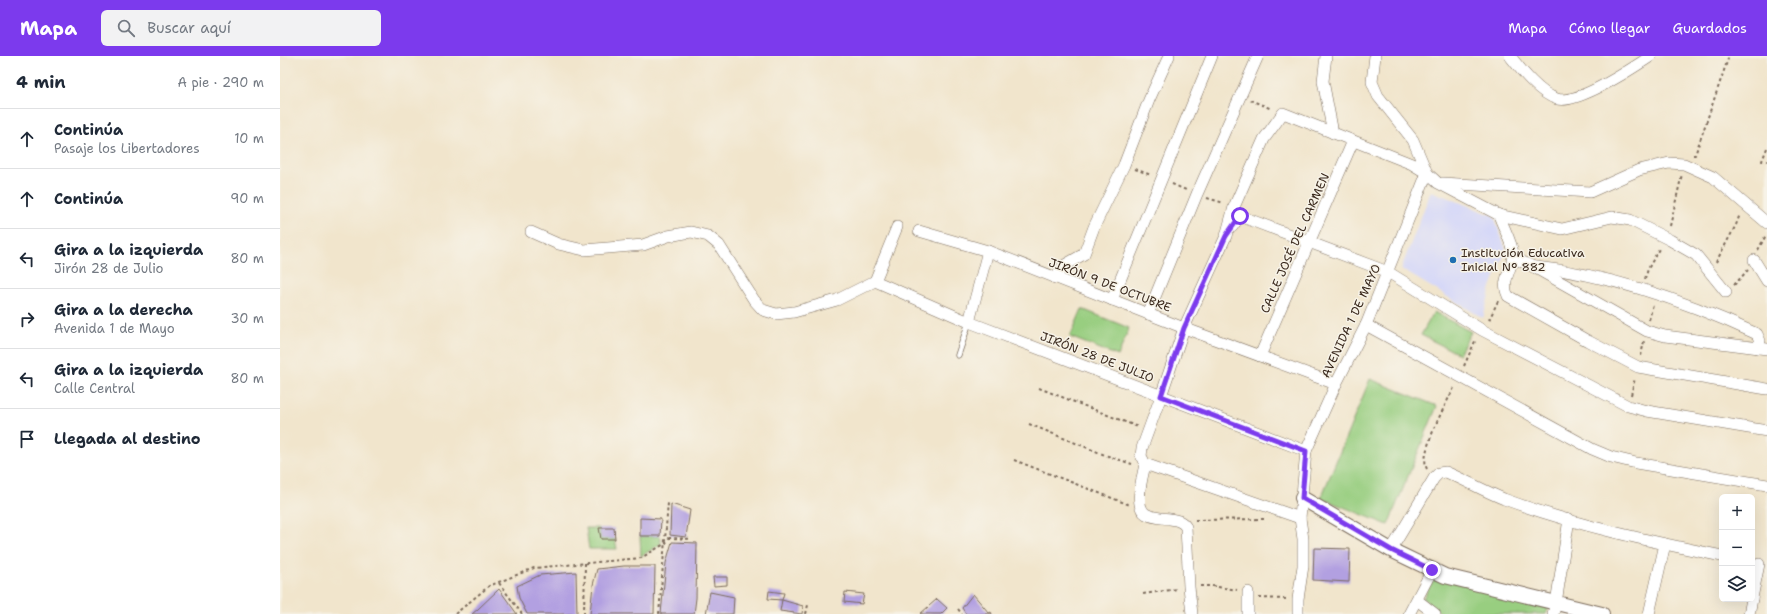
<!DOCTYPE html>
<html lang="es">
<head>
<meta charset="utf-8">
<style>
	:root { --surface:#fff; --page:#f2f2f3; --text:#1f2937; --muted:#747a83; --line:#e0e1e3; --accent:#7c3aed }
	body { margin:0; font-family:"Shantell Sans",sans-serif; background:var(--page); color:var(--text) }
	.controls { position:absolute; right:12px; bottom:12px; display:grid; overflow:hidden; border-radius:6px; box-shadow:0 4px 16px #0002 }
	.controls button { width:36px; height:36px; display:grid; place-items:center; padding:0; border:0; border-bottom:1px solid var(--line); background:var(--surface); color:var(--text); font:20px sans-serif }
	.stop { position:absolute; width:12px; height:12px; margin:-9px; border:3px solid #7c3aed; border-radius:50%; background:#fff }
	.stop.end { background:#7c3aed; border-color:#fff; box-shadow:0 1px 4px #0008 }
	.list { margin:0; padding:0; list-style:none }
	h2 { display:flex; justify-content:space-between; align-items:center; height:52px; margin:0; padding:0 16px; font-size:17px }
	h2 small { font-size:13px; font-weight:400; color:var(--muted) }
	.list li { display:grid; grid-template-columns:26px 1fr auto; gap:12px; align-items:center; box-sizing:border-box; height:60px; padding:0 16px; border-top:1px solid var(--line) }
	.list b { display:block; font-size:15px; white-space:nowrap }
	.list p { margin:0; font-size:13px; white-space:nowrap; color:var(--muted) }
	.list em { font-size:13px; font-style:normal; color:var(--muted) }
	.icon { flex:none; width:22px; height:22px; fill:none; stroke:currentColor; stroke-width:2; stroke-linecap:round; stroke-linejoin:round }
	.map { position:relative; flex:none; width:1487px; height:558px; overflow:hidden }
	header { display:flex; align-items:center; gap:24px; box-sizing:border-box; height:56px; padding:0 20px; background:var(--accent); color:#fff }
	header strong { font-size:19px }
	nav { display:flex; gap:22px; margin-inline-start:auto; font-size:14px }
	.search { width:280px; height:36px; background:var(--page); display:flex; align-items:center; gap:10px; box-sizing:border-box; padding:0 14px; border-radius:6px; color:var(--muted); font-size:15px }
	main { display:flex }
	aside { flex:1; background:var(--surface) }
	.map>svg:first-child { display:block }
	.built { fill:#d6d8f8 }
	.green { fill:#98ce80; stroke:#6a7c4f }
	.building { fill:#b2a0e1 }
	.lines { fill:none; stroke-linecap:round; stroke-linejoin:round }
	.service-casing { stroke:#7b6b5b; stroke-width:7 }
	.minor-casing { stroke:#7b6b5b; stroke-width:12 }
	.tertiary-casing { stroke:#7b6b5b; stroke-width:16 }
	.path { stroke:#7b6b5b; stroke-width:2; stroke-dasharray:3 3; stroke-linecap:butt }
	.service { stroke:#fff; stroke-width:5.5 }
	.minor { stroke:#fff; stroke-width:11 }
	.tertiary { stroke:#fff; stroke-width:14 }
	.route { stroke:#7c3aed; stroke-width:5 }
	.poi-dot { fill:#1f6fb2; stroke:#f7f3e8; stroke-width:1.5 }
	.labels { text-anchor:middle; stroke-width:3; stroke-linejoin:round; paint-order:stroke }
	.street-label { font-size:12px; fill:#3b2a1e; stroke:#f7f3e8 }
	.poi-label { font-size:12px; fill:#3b2a1e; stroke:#f7f3e8; text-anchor:start }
</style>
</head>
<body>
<header>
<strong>Mapa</strong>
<div class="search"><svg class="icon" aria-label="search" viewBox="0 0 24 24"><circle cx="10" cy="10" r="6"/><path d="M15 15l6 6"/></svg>Buscar aquí</div>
<nav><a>Mapa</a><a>Cómo llegar</a><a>Guardados</a></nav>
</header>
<main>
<aside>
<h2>4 min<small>A pie · 290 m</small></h2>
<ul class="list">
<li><svg class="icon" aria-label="ahead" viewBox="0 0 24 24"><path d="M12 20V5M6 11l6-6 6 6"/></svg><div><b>Continúa</b><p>Pasaje los Libertadores</p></div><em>10 m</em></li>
<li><svg class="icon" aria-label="ahead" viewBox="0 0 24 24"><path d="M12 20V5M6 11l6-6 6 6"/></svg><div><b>Continúa</b></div><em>90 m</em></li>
<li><svg class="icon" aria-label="left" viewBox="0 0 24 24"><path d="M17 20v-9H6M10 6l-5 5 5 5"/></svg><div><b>Gira a la izquierda</b><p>Jirón 28 de Julio</p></div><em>80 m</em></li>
<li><svg class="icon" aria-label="right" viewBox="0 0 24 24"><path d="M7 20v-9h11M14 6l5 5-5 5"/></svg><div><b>Gira a la derecha</b><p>Avenida 1 de Mayo</p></div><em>30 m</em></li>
<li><svg class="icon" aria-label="left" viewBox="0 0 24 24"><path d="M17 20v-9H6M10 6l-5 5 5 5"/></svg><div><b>Gira a la izquierda</b><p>Calle Central</p></div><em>80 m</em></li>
<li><svg class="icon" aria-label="arrive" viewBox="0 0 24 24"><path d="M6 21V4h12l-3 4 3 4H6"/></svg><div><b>Llegada al destino</b></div></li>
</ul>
</aside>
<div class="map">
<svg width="1487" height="558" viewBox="0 0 1487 558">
	<rect width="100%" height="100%" fill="#f7f3e8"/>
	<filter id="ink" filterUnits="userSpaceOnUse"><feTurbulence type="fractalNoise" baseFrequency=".025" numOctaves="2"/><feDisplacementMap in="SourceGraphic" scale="8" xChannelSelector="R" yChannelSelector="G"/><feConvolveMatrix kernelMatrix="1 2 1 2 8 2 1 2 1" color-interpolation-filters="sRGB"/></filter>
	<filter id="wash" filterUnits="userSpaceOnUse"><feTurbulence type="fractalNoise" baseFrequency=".012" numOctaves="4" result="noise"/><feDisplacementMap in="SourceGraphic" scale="16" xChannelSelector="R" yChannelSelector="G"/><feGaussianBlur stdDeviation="0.9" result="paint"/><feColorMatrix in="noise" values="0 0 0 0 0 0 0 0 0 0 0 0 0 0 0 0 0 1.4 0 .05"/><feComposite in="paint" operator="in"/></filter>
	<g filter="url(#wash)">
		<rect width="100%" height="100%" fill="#f1e5cc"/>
		<polygon class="built" points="1151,135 1214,160 1226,194 1211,231 1203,262 1121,213"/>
		<g class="green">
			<polygon points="802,253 849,272 838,300 790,281"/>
			<polygon points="1154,256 1191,276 1179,298 1141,279"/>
			<polygon points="1090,323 1157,350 1108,469 1041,442"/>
			<polygon points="306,472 319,472 321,483 335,483 337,493 309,493"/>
			<polygon points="360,480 380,480 381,488 361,500"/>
			<polygon points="1155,521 1269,551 1266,558 1162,558 1143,542"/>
		</g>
		<g id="blocks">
			<g class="building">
				<polygon points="391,448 410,454 406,481 390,479"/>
				<polygon points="360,462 381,463 380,480 360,480"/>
				<polygon points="319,472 334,472 335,483 321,483"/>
				<polygon points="392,486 417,487 416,542 414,558 381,558 386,507"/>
				<polygon points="1034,492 1070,493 1069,526 1033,524"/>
				<polygon points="344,510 375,510 374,558 310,558 313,529 317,513"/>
				<polygon points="296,516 297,558 247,558 239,542 237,530 260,519"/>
				<polygon points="433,521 447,521 447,529 434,530"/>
				<polygon points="219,533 237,558 192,558 198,553"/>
				<polygon points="489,535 504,537 502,544 488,543"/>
				<polygon points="430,536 454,541 453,558 426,558"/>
				<polygon points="565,536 584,538 582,548 564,546"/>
				<polygon points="693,538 709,557 711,556 712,558 686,558 682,552"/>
				<polygon points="657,543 667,552 661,558 640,558"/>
				<polygon points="502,544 523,550 522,558 500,555"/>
			</g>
		</g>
	</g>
	<g filter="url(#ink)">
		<use href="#blocks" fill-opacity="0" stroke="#7b6b5b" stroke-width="1"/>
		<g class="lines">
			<g class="service-casing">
				<polyline id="service" points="678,299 689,266"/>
			</g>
			<g class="minor-casing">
				<g id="minor">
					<polyline points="1046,0 1043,25 1053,77"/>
					<path d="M1230,0C1241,14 1260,38 1277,43C1297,49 1353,12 1371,0"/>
					<polyline points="1163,127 1310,136 1359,114 1389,107 1404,108 1433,121 1487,167"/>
					<polyline points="1219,159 1282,173 1332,161 1350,164 1390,184 1416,199 1446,236"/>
					<polyline points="952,171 960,160 1108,216 1202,274 1348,350 1367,355 1487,375"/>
					<polyline points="639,175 708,195 904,272 1056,328"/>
					<polyline points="251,176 278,188 304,194 363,189 388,180 411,176 428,180 439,189 474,244 483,254 496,258 514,256 557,244 595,225 689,266 1026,395"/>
					<polyline points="1233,202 1252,210 1367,275 1385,280 1487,293"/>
					<polyline points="1474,204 1487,225"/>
					<path d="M1256,211C1333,219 1408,246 1477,278L1480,285L1478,292"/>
					<polyline points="775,222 783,210 804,198 814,171 844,109 869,44 889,0"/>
					<polyline points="595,225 617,171"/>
					<polyline points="832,244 932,0"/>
					<polyline points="868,258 917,138 978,0"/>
					<polyline points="689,266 708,195"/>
					<polyline points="1086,269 1312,393 1331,401 1356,407 1487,429"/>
					<polyline points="980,300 1073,85"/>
					<path d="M865,408C863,420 853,450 866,458C873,462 883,462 890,463C897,464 902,465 906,471L909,531L912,558"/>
					<path d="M1020,462L865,408L861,400L862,392L881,340L904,272L946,180L954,151L984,83L1003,57L1132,108L1147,117L1158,127L1219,159C1223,171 1232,186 1233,198C1233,213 1220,225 1228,240L1308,285L1358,311L1487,333"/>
					<path d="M1111,494L1154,422L1159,417L1166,416C1185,424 1204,435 1224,443C1294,469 1369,485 1442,500"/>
					<polyline points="968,536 968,558"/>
					<polyline points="1472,542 1479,508"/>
					<polyline points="1137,544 1155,558"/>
					<polyline points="1018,558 1018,543 1023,510 1023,483 1020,462 1026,395 1056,328 1086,269 1147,117 1133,84 1098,40 1092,26 1095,0"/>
					<polyline points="1129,558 1152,514"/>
					<polyline points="1273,558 1276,547 1289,463"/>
					<polyline points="1369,558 1385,488"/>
					<polyline points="1469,558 1472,543"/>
				</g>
			</g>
			<g class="tertiary-casing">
				<polyline id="tertiary" points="1022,442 1111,494 1165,520 1322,558"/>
			</g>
			<g class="path">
				<polyline points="970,44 992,53"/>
				<polyline points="1487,92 1482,105 1487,105"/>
				<polyline points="1413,99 1415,99 1449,0"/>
				<polyline points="855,113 871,119"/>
				<polyline points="892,128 906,134"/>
				<polyline points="927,142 944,147"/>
				<polyline points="1390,170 1402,118"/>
				<polyline points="1478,194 1486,179"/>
				<polyline points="1436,206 1456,169 1460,158"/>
				<polyline points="1365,223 1368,213 1380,191"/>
				<polyline points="1454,229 1468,214"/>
				<polyline points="1209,264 1218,245"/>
				<polyline points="1369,264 1373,248"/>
				<polyline points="1361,300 1364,285"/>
				<polyline points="1184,310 1196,283"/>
				<polyline points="759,332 858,371"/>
				<polyline points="1351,339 1355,322"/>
				<polyline points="749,368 825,399 852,408"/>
				<polyline points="734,404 850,449"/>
				<path d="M1147,413C1138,397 1167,346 1175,330"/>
				<polyline points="915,464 986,463"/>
				<polyline points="219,527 242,558"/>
				<polyline points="920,530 932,530 957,534"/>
				<polyline points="863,538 898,533"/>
				<polyline points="979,542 1007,543"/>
				<polyline points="678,553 682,558"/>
				<polyline points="175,558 209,530 254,512 361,502 386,487 389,482 412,483"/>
				<polyline points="304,558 305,507"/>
				<polyline points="379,558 388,447"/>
				<polyline points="526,558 528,549"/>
			</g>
			<use href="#service" class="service"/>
			<use href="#minor" class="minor"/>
			<use href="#tertiary" class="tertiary"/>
		</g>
	</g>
	<g class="lines" filter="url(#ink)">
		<polyline class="route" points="960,160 946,180 904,272 881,340 1026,395 1022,442 1111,494 1152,514"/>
	</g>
	<circle class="poi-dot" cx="1173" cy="204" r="4"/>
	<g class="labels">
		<g class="street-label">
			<text transform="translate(1015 187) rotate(-66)" y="4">CALLE JOSÉ DEL CARMEN</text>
			<text transform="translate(830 229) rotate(21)" y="4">JIRÓN 9 DE OCTUBRE</text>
			<text transform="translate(1071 265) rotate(-65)" y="4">AVENIDA 1 DE MAYO</text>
			<text transform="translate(817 301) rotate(21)" y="4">JIRÓN 28 DE JULIO</text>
		</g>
		<g class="poi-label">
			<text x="1181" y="201">Institución Educativa<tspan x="1181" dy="14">Inicial Nº 882</tspan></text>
		</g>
	</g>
</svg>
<div class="controls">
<button>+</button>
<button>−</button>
<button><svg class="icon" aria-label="layers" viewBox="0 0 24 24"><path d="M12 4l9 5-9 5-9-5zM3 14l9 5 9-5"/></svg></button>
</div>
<div class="stop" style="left:960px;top:160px"></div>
<div class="stop end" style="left:1152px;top:514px"></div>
</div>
</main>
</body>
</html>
